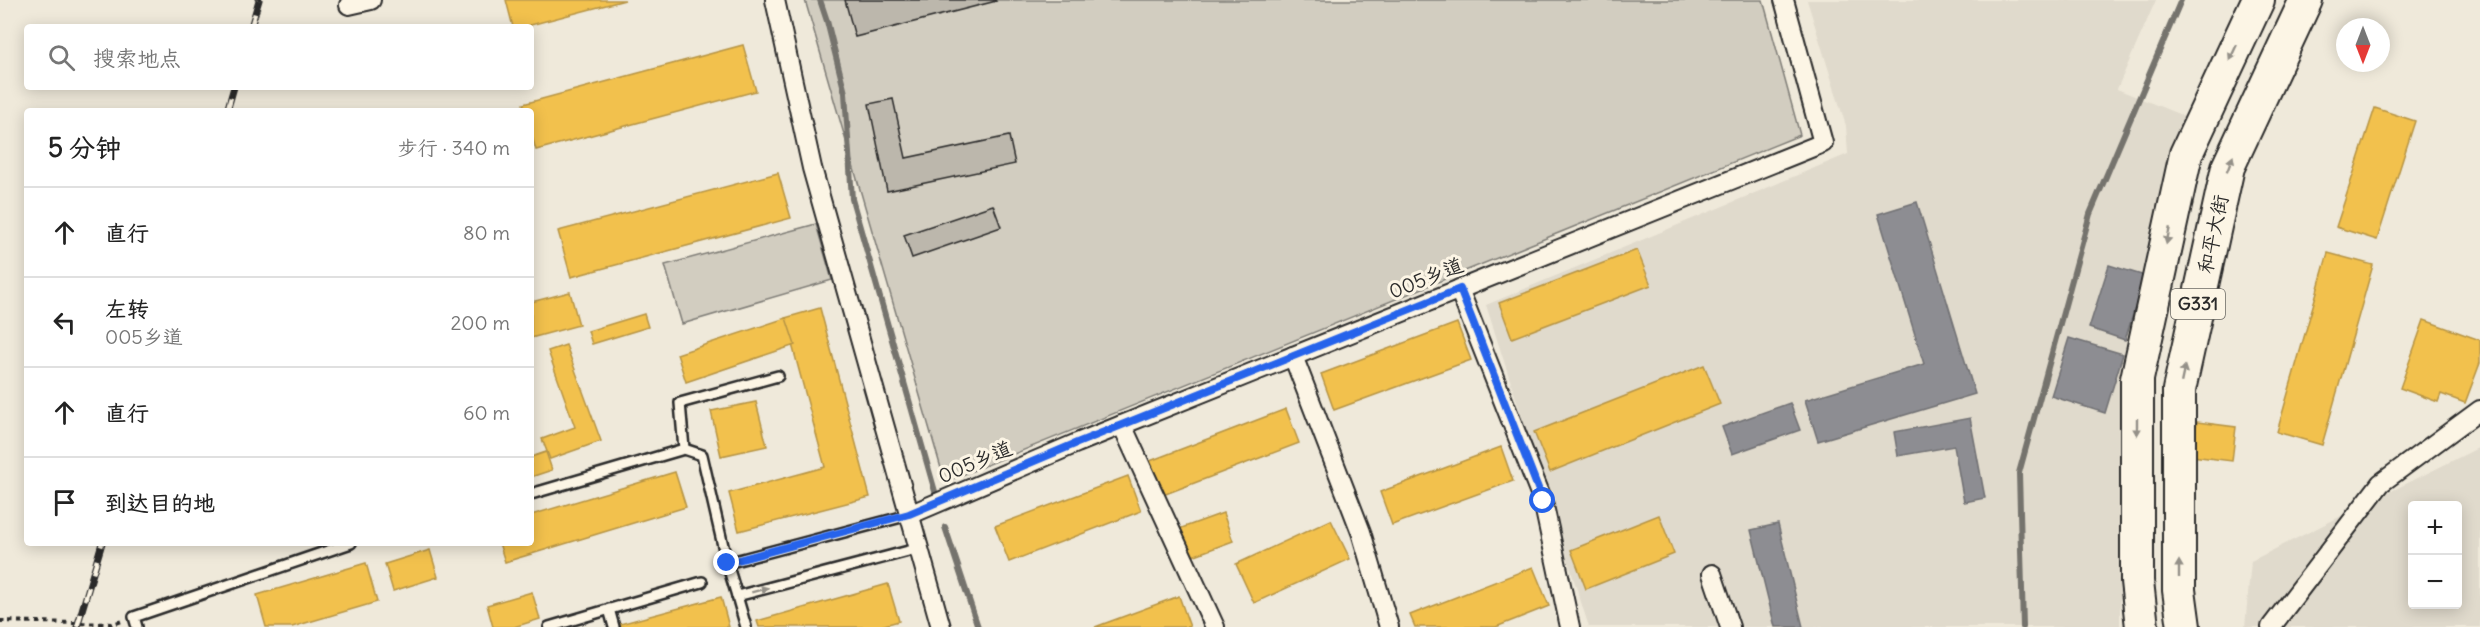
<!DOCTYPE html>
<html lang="zh">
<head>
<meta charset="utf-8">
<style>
	:root { --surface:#fff; --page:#f2f2f2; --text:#222; --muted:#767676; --line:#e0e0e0 }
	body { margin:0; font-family:Delius,"LXGW WenKai TC",sans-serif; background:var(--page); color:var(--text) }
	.controls { position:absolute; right:18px; bottom:18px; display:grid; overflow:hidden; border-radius:6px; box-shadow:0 3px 15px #0003 }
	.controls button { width:54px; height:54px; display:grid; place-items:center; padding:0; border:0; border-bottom:2px solid var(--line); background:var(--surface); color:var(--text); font:30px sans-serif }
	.compass { position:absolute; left:2336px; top:18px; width:54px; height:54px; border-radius:50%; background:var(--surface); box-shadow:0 3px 15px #0003; rotate:180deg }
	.stop { position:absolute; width:18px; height:18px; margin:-14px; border:4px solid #2563eb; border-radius:50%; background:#fff }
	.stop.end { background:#2563eb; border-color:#fff; box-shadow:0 2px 6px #0008 }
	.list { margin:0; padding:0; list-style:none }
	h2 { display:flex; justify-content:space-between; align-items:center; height:78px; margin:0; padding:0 24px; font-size:26px }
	h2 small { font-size:20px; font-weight:400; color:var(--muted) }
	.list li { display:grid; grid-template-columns:39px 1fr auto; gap:18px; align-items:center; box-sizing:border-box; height:90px; padding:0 24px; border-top:2px solid var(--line) }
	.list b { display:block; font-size:22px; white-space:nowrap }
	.list p { margin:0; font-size:20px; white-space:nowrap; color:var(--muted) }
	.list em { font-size:20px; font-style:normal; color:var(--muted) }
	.icon { flex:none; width:33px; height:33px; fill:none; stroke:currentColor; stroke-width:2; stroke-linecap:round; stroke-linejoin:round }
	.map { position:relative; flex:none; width:2480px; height:627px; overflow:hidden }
	.search { position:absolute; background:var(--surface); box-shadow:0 3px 15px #0003; left:24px; top:24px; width:510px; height:66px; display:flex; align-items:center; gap:15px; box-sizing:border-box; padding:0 21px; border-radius:6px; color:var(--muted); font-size:22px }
	.panel { position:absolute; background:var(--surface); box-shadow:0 3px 15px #0003; left:24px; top:108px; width:510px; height:438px; border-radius:6px }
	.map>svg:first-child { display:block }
	.built { fill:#e0dacc; fill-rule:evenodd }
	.green { fill:#d2cdc0; stroke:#7e7c76; stroke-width:1.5 }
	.homes { fill:#f2c14e; stroke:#b69444; stroke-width:1.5 }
	.industry { fill:#8d8d92; stroke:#707073; stroke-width:1.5 }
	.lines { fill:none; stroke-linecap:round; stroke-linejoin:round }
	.stream { stroke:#75736d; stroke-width:6 }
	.building { fill:#bcb7ac; stroke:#2b2b2b; stroke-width:1.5 }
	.service-casing { stroke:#2b2b2b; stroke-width:14 }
	.minor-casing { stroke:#2b2b2b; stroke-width:22 }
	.trunk-casing { stroke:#2b2b2b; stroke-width:36 }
	.path { stroke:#2b2b2b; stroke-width:4; stroke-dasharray:4.5 4.5; stroke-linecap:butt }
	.service { stroke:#fcf5e5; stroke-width:9 }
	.minor { stroke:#fcf5e5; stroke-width:18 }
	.trunk { stroke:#fcf5e5; stroke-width:32 }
	.rail-casing { stroke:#2b2b2b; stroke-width:7 }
	.rail { stroke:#fcf5e5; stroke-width:4.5; stroke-dasharray:14; stroke-linecap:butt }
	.oneway { fill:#949088 }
	.route { stroke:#2563eb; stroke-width:8 }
	.labels { text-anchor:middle; stroke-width:6; stroke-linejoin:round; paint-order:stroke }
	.shield { fill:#fcf5e5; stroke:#6a6863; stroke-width:1.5 }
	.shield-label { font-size:18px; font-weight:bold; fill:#2b2b2b }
	.street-label { font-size:20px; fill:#2b2b2b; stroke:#fcf5e5 }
</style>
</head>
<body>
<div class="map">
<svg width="2480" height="627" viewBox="0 0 2480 627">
	<rect width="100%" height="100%" fill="#efe9da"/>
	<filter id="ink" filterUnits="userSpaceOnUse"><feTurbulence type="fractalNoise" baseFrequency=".0167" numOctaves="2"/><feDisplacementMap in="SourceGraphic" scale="12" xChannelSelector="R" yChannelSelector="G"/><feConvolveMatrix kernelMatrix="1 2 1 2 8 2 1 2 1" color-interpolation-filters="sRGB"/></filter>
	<g filter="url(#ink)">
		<g class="built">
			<polygon points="1807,0 2156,0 2117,89 2186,117 2120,456 2120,627 1589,627 1486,305 1848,154 1846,126"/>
			<path d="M2480,447V627H2245L2251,561ZM2412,506H2458V604H2412Z"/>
		</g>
		<g class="green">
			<polygon points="805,0 1763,0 1800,135 945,482"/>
			<polygon points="816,224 832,280 682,324 665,265"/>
		</g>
		<g class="homes">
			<polygon points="506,0 625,0 523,27 513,27"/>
			<polygon points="743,45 756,91 536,150 531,133 531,111 525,111 523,104"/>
			<polygon points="2375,108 2415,121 2377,240 2336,227"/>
			<polygon points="778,173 791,218 571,277 558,231"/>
			<polygon points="1637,250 1651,285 1512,338 1499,303"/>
			<polygon points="2328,253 2373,265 2322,445 2277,432"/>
			<polygon points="570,292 579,325 531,338 531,302"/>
			<polygon points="820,308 870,497 739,531 729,493 825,467 785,318"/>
			<polygon points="644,314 648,327 592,344 588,331"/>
			<polygon points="786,318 795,345 686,382 677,354"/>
			<polygon points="2424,320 2480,340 2480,363 2465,403 2441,394 2438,402 2400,388"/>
			<polygon points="1457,323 1471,360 1334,410 1321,374"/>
			<polygon points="566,345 601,441 550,459 542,439 575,427 548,351"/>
			<polygon points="1704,365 1720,404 1550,472 1534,432"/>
			<polygon points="756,402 767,446 721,456 711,411"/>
			<polygon points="1286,409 1299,443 1163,495 1150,461"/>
			<polygon points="2197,422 2236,427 2232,461 2192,456"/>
			<polygon points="1501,447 1513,481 1392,525 1380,492"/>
			<polygon points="546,452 552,470 531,477 531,457"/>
			<polygon points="675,472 686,507 505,562 499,543 531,543 531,515"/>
			<polygon points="1128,476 1141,511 1009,562 995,526"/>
			<polygon points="1223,513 1233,541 1190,557 1179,529"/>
			<polygon points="1659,515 1674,554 1586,589 1571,550"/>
			<polygon points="1331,520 1350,559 1254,603 1236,564"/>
			<polygon points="430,550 438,577 393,591 385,564"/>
			<polygon points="366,563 377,602 292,627 266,627 257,595"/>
			<polygon points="1533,567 1549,606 1496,627 1415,627 1410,615"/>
			<polygon points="888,584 899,621 877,627 759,627 757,621"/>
			<polygon points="532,592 540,619 514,627 493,627 487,605"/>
			<polygon points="1179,596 1190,627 1095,627"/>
			<polygon points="721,597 729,627 621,627 620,624"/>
		</g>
		<g class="industry">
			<polygon points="1917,202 1975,394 1818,441 1805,400 1924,364 1878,214"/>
			<polygon points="2109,265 2145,276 2125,340 2089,328"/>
			<polygon points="2069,338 2123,354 2105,413 2051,396"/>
			<polygon points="1790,403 1800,430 1732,454 1722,427"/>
			<polygon points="1970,418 1985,498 1964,502 1954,446 1898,456 1894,432"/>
			<polygon points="1778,524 1803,627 1775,627 1751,530"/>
		</g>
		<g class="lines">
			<g class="stream">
				<polyline points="820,0 827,21 845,93 852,199 936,495"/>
				<polyline points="945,527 978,627"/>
				<polyline points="2023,627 2019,473 2090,214 2181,0"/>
			</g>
		</g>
		<g class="building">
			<polygon points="845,0 995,0 996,1 855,37"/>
			<polygon points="893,99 906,158 1009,136 1015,164 887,191 869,104"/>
			<polygon points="993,205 1001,227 912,258 904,235"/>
		</g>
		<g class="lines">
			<g class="service-casing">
				<g id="service">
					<polyline points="684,449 702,455 727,563"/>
					<polyline points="531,494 684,449 680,403 778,376"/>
					<polyline points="909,515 727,563 737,596 920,548"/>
					<polyline points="737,596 746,627"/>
					<polyline points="609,609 614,627"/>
					<polyline points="137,627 134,617 351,543"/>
					<polyline points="549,627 702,582"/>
				</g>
			</g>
			<g class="minor-casing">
				<g id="minor">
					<polyline points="775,0 812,168 941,627"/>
					<polyline points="349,5 371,0"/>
					<polyline points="1459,289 1543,501 1570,627"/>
					<polyline points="1293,356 1361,532 1389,627"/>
					<polyline points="1122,425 1215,627"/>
					<polyline points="909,515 1077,443 1823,143 1784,0"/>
					<polyline points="1712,574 1730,627"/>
					<polyline points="2271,627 2381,483 2480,410"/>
				</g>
			</g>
			<g class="trunk-casing">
				<g id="trunk">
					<polyline points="2142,627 2137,581 2137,379 2186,154 2258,0"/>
					<polyline points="2184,627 2179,590 2179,390 2228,167 2306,0"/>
				</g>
			</g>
			<polyline class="path" points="0,621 113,624 122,621"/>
			<use href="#service" class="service"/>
			<use href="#minor" class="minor"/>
			<use href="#trunk" class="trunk"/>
			<g class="rail-casing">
				<g id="rail">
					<polyline points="251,27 259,0"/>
					<polyline points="227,111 234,87"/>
					<polyline points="77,627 102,543"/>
				</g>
			</g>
			<use href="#rail" class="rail"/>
		</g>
		<defs><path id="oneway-solid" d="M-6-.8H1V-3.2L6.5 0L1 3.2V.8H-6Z" transform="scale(1.5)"/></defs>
		<g class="oneway">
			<use href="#oneway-solid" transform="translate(2233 53) rotate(115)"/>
			<use href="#oneway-solid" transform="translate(2230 164) rotate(-69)"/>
			<use href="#oneway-solid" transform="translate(2168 236) rotate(102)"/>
			<use href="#oneway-solid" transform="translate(2183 374) rotate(-78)"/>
			<use href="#oneway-solid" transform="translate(2137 427) rotate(90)"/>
			<use href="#oneway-solid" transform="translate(2179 569) rotate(-90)"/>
			<use href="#oneway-solid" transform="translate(760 590) rotate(-15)"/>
		</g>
	</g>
	<g class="lines" filter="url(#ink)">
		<polyline class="route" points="727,563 909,514 1077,443 1460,289 1543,501"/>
	</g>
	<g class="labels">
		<rect class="shield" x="2171" y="289" width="54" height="30" rx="4.5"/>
		<g class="shield-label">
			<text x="2198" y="310">G331</text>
		</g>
		<g class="street-label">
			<text transform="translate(2213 234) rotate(-78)" y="7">和平大街</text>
			<text transform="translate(1426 278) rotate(-22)" y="7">005乡道</text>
			<text transform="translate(975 462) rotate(-23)" y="7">005乡道</text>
		</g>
	</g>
</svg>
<div class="controls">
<button>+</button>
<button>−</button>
</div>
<svg class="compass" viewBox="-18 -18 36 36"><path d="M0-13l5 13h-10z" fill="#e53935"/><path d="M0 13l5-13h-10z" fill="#767676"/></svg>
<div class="stop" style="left:1543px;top:501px"></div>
<div class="stop end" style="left:727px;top:563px"></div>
<div class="search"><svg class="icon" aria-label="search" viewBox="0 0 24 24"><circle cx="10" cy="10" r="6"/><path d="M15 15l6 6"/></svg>搜索地点</div>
<section class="panel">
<h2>5 分钟<small>步行 · 340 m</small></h2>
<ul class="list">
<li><svg class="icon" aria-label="ahead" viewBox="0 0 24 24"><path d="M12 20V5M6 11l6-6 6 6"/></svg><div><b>直行</b></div><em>80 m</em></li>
<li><svg class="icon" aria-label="left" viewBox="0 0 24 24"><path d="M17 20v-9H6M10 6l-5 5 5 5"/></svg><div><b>左转</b><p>005乡道</p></div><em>200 m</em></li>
<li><svg class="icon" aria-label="ahead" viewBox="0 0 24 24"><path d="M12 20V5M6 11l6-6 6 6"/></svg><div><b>直行</b></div><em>60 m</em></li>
<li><svg class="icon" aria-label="arrive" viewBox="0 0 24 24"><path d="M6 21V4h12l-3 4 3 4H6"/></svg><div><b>到达目的地</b></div></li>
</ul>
</section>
</div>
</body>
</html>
